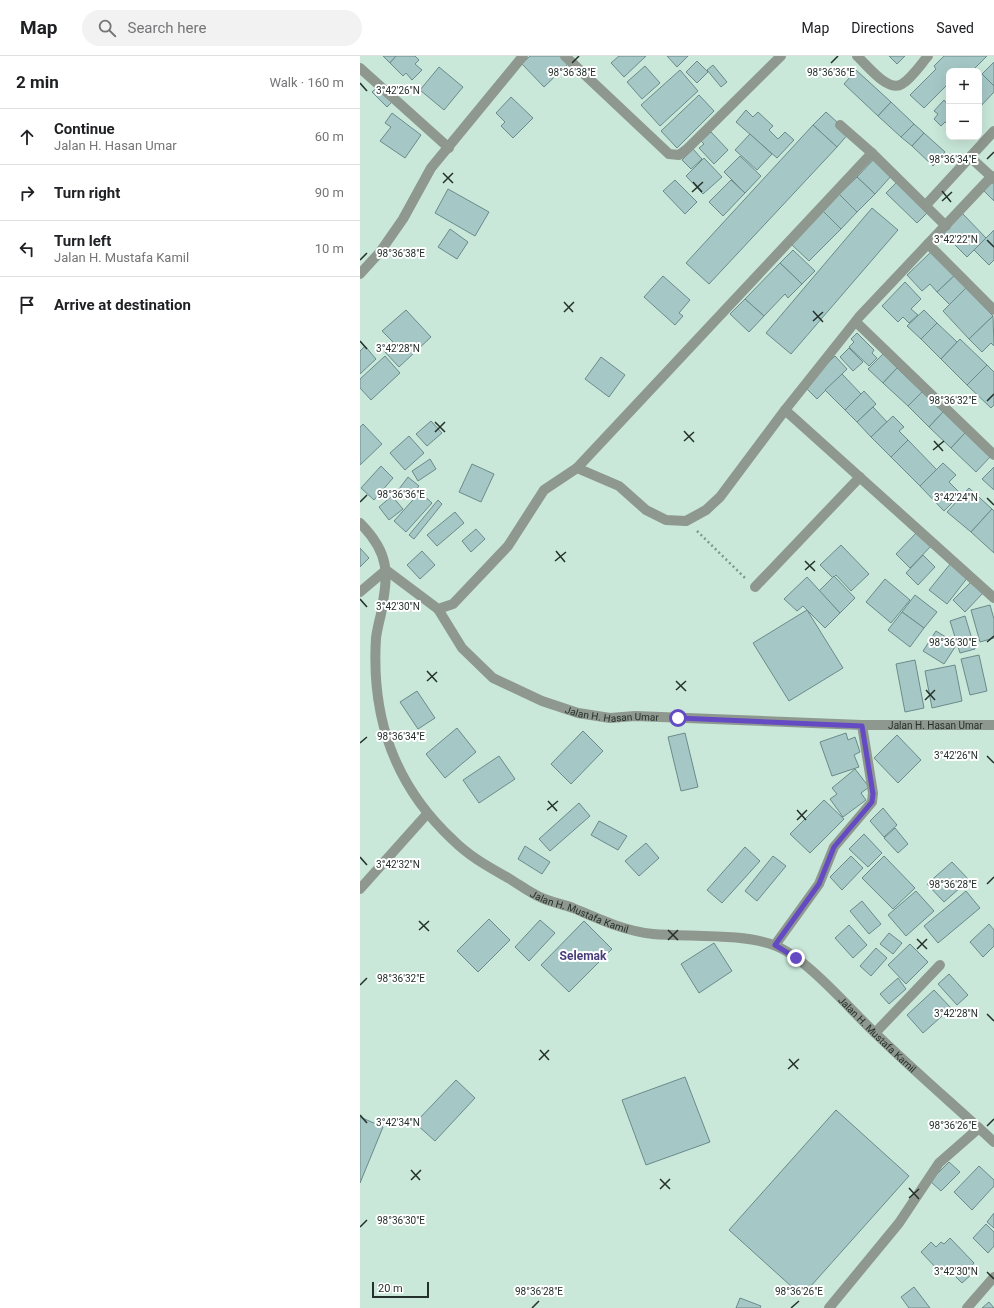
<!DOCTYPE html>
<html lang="en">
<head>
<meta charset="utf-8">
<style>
	:root { --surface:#fff; --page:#f2f2f2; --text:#202124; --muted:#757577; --line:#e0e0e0 }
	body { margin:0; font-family:Roboto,sans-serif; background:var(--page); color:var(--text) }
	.controls { position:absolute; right:12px; top:12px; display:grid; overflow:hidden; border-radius:8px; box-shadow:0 4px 16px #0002 }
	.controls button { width:36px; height:36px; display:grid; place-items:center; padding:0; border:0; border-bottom:1px solid var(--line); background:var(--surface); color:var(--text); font:20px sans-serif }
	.scale { position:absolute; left:12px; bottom:10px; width:57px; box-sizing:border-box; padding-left:4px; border:2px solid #24302b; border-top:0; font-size:11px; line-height:14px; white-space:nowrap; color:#24302b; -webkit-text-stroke:3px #fff; paint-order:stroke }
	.stop { position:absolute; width:12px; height:12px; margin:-9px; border:3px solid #644bc4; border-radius:50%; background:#fff }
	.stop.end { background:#644bc4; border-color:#fff; box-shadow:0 1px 4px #0008 }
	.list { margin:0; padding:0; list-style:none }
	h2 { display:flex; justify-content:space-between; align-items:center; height:52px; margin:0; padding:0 16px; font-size:17px }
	h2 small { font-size:13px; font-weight:400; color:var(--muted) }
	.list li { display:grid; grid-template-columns:26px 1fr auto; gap:12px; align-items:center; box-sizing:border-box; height:56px; padding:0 16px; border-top:1px solid var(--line) }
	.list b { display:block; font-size:15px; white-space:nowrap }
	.list p { margin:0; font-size:13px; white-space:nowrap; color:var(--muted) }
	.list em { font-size:13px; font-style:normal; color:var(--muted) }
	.icon { flex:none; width:22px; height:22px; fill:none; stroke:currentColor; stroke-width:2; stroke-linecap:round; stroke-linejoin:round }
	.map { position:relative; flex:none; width:634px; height:1252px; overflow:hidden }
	header { display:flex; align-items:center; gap:24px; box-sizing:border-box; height:56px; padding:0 20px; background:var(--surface); border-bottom:1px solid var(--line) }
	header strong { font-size:19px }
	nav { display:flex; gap:22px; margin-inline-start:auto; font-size:14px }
	.search { width:280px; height:36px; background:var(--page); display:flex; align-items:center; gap:10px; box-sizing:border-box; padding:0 14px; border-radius:22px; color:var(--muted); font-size:15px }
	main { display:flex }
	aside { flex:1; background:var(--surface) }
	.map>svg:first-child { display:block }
	.building { fill:#a5c8c6; stroke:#6a8b89 }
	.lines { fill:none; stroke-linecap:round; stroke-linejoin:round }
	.path { stroke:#80978d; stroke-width:2.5; stroke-dasharray:2 3; stroke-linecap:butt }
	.minor { stroke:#8f988e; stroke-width:10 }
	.route { stroke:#644bc4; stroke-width:5 }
	.ticks { fill:none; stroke:#24302b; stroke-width:1.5 }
	.labels { text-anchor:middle; stroke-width:4; stroke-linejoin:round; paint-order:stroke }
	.street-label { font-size:10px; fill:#24302b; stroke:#fff }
	.quarter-label { font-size:12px; font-weight:bold; fill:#463d7a; stroke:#fff }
	.ticks-label { font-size:10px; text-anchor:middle; fill:#24302b; stroke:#fff; stroke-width:4; stroke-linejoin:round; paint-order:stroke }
</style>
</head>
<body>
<header>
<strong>Map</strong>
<div class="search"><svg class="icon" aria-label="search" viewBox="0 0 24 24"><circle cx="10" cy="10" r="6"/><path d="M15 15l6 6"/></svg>Search here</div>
<nav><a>Map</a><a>Directions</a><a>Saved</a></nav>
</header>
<main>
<aside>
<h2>2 min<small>Walk · 160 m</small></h2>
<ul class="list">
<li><svg class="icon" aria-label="ahead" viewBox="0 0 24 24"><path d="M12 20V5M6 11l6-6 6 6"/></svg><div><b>Continue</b><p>Jalan H. Hasan Umar</p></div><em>60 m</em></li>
<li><svg class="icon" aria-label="right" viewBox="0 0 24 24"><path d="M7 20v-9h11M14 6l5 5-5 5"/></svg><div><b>Turn right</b></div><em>90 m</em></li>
<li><svg class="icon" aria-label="left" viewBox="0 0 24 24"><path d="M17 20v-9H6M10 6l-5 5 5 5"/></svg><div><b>Turn left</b><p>Jalan H. Mustafa Kamil</p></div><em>10 m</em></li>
<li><svg class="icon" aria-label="arrive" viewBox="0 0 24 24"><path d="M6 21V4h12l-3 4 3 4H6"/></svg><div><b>Arrive at destination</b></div></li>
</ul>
</aside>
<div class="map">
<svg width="634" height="1252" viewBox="0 0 634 1252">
	<rect width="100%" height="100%" fill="#c9e8da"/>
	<g class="building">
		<polygon points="23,0 36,0 30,7"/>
		<polygon points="36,0 55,0 59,4 55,8 62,14 52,24 46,17 43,20 30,7"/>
		<polygon points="170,0 202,0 209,7 184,31 162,8"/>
		<polygon points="259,0 286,0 264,21 251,7"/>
		<polygon points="307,0 328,0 317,11"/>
		<polygon points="529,0 545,0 537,8"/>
		<polygon points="584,0 627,0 612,15 589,15 589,27 564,52 550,39 576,13 574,10"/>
		<polygon points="337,5 348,16 337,27 326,16"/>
		<polygon points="634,6 634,30 622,18"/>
		<polygon points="353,9 367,26 361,31 347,14"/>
		<polygon points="285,10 300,27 282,43 267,26"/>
		<polygon points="79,11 103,31 84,54 60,34"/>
		<polygon points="320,14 338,35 300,70 281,49"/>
		<polygon points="496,14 531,46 518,60 484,28"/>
		<polygon points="622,18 634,30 634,36 619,52 619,22"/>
		<polygon points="19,30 34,44 27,51 12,36"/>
		<polygon points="339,39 354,55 317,92 301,75"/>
		<polygon points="151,41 173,62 153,82 141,70 145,66 136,57"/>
		<polygon points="584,44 589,50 589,69 585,66 581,70 574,63 578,58 574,55"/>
		<polygon points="531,46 554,68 541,81 518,60"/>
		<polygon points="386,54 393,61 398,56 413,70 409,74 418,83 425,76 434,84 417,102 376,66"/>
		<polygon points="466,56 489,77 477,91 453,69"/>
		<polygon points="32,57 61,79 45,102 20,85 31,71 25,67"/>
		<polygon points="554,68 564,77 552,90 541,81"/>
		<polygon points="453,69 477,91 349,228 326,207"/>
		<polygon points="351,76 368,94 354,108 339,92 344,88 341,85"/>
		<polygon points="564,77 585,96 573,110 552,90"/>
		<polygon points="390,78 412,98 397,114 375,94"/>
		<polygon points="333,93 342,103 331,113 322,104"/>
		<polygon points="380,100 401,120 385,137 364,116"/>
		<polygon points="344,102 362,121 343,138 326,120"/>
		<polygon points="515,102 532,119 515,138 497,121"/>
		<polygon points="497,121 515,138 497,156 479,138"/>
		<polygon points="315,124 337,146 325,158 303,135"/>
		<polygon points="371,124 385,137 363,160 349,146"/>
		<polygon points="539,124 569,155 557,167 526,137"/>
		<polygon points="634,125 634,145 623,134"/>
		<polygon points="88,133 129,156 115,180 75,157"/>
		<polygon points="479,138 497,156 481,173 463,155"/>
		<polygon points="512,152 538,174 431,298 406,277"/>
		<polygon points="463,155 481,173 449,205 431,188"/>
		<polygon points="602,157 626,182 607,201 582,176"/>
		<polygon points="90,173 108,186 97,203 78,191"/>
		<polygon points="634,174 634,204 629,209 614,194"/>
		<polygon points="433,194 455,215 442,228 420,207"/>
		<polygon points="571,196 594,220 577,236 570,228 562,235 547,219"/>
		<polygon points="420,207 442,228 428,242 425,238 404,260 385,243"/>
		<polygon points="303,220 330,244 319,257 323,260 315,269 284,241"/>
		<polygon points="594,220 606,232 590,249 577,236"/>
		<polygon points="545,226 561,243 551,253 558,259 549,267 543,261 538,266 522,250"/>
		<polygon points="606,232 633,260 609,283 583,255"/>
		<polygon points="385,243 404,260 389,276 370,258"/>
		<polygon points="46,254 71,281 39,311 24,295 33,286 22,275"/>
		<polygon points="564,254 577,267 561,283 547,270"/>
		<polygon points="633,260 634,290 631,287 622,296 609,283"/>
		<polygon points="577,267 597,286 581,303 561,283"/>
		<polygon points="497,277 514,294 512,297 517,302 509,310 489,291 494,286 491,283"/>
		<polygon points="600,283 627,309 607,329 581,303"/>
		<polygon points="5,290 16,303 0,318 0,295"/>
		<polygon points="489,292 503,306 493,315 480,301"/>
		<polygon points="523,298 537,312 523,327 508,313"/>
		<polygon points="25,300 40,317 11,344 0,332 0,323"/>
		<polygon points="475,300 487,313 457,343 444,330"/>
		<polygon points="241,301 265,319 249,341 225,323"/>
		<polygon points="627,309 634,316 634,349 631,352 607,329"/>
		<polygon points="537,312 562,336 548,350 523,327"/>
		<polygon points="482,318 501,338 485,354 465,334"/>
		<polygon points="504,335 516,348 497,366 485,354"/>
		<polygon points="562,336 583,356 569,371 548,350"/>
		<polygon points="513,351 527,366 511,381 497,366"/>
		<polygon points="583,356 605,377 591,392 569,371"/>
		<polygon points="533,360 544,371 539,375 548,384 531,401 511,381"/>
		<polygon points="71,365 82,377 67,390 56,378"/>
		<polygon points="3,368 22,388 0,409 0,371"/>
		<polygon points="605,377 630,401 616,416 591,392"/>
		<polygon points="49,380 64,397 45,414 30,397"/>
		<polygon points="548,384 577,414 560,430 531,401"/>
		<polygon points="70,403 76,413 58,425 52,415"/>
		<polygon points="583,407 596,419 589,426 601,438 584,455 560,430"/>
		<polygon points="112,408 134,418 121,446 99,436"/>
		<polygon points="21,410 33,422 14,444 1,432"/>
		<polygon points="634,411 634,434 622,423"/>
		<polygon points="48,421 59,430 49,442 39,433"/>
		<polygon points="609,432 632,453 611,476 587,456"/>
		<polygon points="60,436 72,447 46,476 34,465"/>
		<polygon points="32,440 43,453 29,464 19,451"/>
		<polygon points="78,444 82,448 54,483 49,479"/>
		<polygon points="632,453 634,455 634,497 611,476"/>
		<polygon points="95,456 104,467 77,490 67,479"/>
		<polygon points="116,473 125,483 111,496 102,485"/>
		<polygon points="558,475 572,489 550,512 536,498"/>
		<polygon points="481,489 509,518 491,535 476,519 473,522 460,509"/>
		<polygon points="0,492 9,502 0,511"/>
		<polygon points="62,495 75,509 60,523 47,509"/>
		<polygon points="563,499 575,511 558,529 546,517"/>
		<polygon points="591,507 608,521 587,548 569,534"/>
		<polygon points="474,520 495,542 480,557 459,535"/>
		<polygon points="447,521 480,557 465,572 443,550 437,555 424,543"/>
		<polygon points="525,523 550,544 531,567 506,546"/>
		<polygon points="611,526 623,537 605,556 593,544"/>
		<polygon points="555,539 577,556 564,572 542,556"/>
		<polygon points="630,549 634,563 634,582 620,586 611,554"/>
		<polygon points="447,554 483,612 429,645 393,587"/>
		<polygon points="542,556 564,572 550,591 528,574"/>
		<polygon points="605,560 615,593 600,597 590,565"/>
		<polygon points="576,575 597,588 584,608 563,595"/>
		<polygon points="619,599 627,635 610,639 601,603"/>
		<polygon points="555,604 564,652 545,656 536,608"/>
		<polygon points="595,609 602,645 572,652 565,615"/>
		<polygon points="57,635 75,662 58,673 40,646"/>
		<polygon points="97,672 116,696 85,722 66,698"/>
		<polygon points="223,675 243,695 211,728 191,708"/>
		<polygon points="325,677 338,731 321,735 308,681"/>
		<polygon points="486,677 488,684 495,681 500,696 494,699 499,711 472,720 460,686"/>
		<polygon points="537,679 561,704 538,727 514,702"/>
		<polygon points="139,700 155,723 119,747 103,724"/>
		<polygon points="495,713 509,731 501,737 506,744 483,761 470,743 477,738 472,732"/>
		<polygon points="464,744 484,763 450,797 430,778"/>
		<polygon points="219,747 230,760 190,795 179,783"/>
		<polygon points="523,752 537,769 524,781 510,765"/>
		<polygon points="239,765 267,780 258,794 231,779"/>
		<polygon points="535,772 548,788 538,797 524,782"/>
		<polygon points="504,778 522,797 508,811 489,793"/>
		<polygon points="286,787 299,802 279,820 265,805"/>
		<polygon points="165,790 190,806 182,818 158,803"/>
		<polygon points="385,791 400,805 362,847 347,834"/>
		<polygon points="413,800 426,810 397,845 385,835"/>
		<polygon points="491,800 503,812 482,834 470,821"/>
		<polygon points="524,800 555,832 533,853 502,822"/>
		<polygon points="592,806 609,824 584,846 567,828"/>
		<polygon points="556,835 574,855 546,880 528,859"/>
		<polygon points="606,835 620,852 578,887 564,870"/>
		<polygon points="502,845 521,868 509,878 490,855"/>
		<polygon points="129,863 150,884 118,916 97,895"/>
		<polygon points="180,864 195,877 169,905 155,891"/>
		<polygon points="224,865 252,893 209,936 181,909"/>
		<polygon points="629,868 634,874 634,890 623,901 610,886"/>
		<polygon points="489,869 507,889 493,902 475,882"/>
		<polygon points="529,877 542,887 533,898 520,888"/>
		<polygon points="354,887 372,915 339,937 321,908"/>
		<polygon points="550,888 568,906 546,928 528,909"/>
		<polygon points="516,892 527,902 511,920 500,910"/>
		<polygon points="589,918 608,939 597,949 578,928"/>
		<polygon points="538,922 546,933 529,948 520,938"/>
		<polygon points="574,934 591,952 563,977 547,959"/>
		<polygon points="325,1021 350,1086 286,1109 262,1044"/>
		<polygon points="96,1024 115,1042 75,1085 55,1067"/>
		<polygon points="476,1054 549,1120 442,1240 369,1174"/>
		<polygon points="0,1061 23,1071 0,1127"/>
		<polygon points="589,1106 600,1116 581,1135 570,1125"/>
		<polygon points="619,1110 634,1124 634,1130 612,1154 594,1136"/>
		<polygon points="634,1157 634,1172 627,1166"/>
		<polygon points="626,1168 634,1176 634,1190 628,1197 613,1182"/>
		<polygon points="590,1182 614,1207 609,1213 613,1217 602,1227 586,1211 580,1216 561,1196 571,1186 576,1191 581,1186 584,1188"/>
		<polygon points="554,1231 570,1252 549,1252 541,1241"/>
		<polygon points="380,1242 401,1250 400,1252 376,1252"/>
		<polygon points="629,1246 634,1252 622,1252"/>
	</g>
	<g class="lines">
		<polyline class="path" points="337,475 385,522"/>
		<g class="minor">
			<polyline points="205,0 309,98 319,99 327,93 421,0"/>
			<path d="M497,0C507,9 528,37 542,28C552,22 561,8 568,0"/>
			<polyline points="0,12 89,92"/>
			<polyline points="480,69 512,97 586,170"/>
			<polyline points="610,101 634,123"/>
			<polyline points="566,149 634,75"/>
			<polyline points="568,188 634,254"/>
			<polyline points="0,218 20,196 43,163 71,112 163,0"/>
			<polyline points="496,266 634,399"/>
			<polyline points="425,354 634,542"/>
			<polyline points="217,412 512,97"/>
			<path id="s1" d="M0,467C31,498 28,518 21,558C19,566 17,574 16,582C11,662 34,729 93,784C110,801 129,811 150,823C160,829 169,836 180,841C190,846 202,848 213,852C239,863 264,875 293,878C328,881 385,877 416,890C446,902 488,951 513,975C552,1013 594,1049 634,1086"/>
			<polyline points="395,531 500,421"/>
			<polyline points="0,536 26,514 78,553 93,548 148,490 184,434 217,412 259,430 286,454 306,464 326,465 346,454 360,441 425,354 499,261 632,120"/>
			<path id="s2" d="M78,553L102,592L133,622L182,645L218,657L250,662L275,660L502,669H634"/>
			<polyline points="0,833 67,758"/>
			<polyline points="415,889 459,828 474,791 512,746 513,737 502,669"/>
			<polyline points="515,977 580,909"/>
			<polyline points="469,1252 539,1167 579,1107 619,1072"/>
			<polyline points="607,1252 634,1221"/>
		</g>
	</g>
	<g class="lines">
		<polyline class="route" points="318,662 502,670 513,738 512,746 474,791 459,828 415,889 436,902"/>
	</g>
	<path class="ticks" d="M212,7L219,0M471,7L478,0M0,27L7,35M627,103L634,96M83,117L93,127M333,126L342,136M83,127L93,117M582,135L591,146M332,136L343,126M582,145L592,136M627,184L634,191M0,204L7,197M204,246L213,256M453,255L463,266M204,256L214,246M453,265L463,256M0,285L7,293M627,345L634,338M75,366L85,376M324,375L334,386M75,376L85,366M324,385L334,376M574,385L583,395M573,394L584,385M627,442L634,449M0,446L7,439M196,495L205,506M195,505L206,496M445,505L455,515M445,514L455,505M0,543L7,551M627,586L634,580M67,615L77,626M67,625L77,616M316,625L326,635M316,634L326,625M566,634L575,644M565,644L575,634M0,687L7,681M627,700L634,707M188,745L197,755M187,754L198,745M437,754L446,764M437,764L447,754M0,801L7,809M627,828L634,821M59,865L69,875M59,874L69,865M308,874L318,884M557,883L567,893M308,884L318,874M557,893L567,883M0,929L7,922M627,958L634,965M180,994L189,1004M429,1003L438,1013M179,1004L189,994M428,1013L439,1003M0,1059L7,1067M627,1070L634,1063M51,1114L60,1124M300,1123L310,1133M51,1124L61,1114M549,1132L559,1143M300,1133L310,1123M549,1142L559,1133M0,1171L7,1164M627,1216L634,1223M172,1252L179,1245M431,1252L439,1245"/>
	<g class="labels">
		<g class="street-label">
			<text dy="4" stroke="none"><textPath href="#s2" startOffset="215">Jalan H. Hasan Umar</textPath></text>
			<text dy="4" stroke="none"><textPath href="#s2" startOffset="539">Jalan H. Hasan Umar</textPath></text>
			<text dy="4" stroke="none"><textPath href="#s1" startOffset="494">Jalan H. Mustafa Kamil</textPath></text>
			<text dy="4" stroke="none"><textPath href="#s1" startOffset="830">Jalan H. Mustafa Kamil</textPath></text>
		</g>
		<g class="quarter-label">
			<text x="223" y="904">Selemak</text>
		</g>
	</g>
	<g class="ticks-label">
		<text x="212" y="20">98°36'38"E</text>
		<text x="471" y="20">98°36'36"E</text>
		<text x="38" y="38">3°42'26"N</text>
		<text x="593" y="107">98°36'34"E</text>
		<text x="596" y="187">3°42'22"N</text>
		<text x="41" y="201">98°36'38"E</text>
		<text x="38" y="296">3°42'28"N</text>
		<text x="593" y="348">98°36'32"E</text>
		<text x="41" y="442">98°36'36"E</text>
		<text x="596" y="445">3°42'24"N</text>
		<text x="38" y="554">3°42'30"N</text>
		<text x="593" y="590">98°36'30"E</text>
		<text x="41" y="684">98°36'34"E</text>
		<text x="596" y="703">3°42'26"N</text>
		<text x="38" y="812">3°42'32"N</text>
		<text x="593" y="832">98°36'28"E</text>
		<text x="41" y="926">98°36'32"E</text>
		<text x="596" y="961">3°42'28"N</text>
		<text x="38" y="1070">3°42'34"N</text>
		<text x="593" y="1073">98°36'26"E</text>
		<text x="41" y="1168">98°36'30"E</text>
		<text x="596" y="1219">3°42'30"N</text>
		<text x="179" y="1239">98°36'28"E</text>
		<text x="439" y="1239">98°36'26"E</text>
	</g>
</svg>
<div class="controls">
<button>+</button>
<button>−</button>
</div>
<div class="scale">20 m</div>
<div class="stop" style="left:318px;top:662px"></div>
<div class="stop end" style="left:436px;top:902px"></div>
</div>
</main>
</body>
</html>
